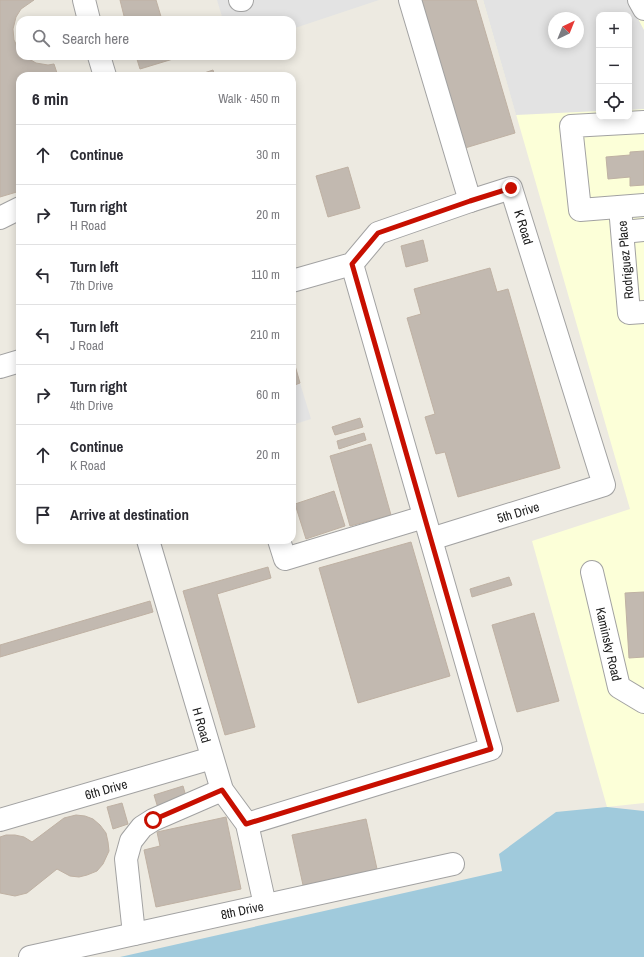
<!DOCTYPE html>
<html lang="en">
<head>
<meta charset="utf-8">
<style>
	:root { --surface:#fff; --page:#f7f7f7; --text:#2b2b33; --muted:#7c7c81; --line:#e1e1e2 }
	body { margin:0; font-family:"Archivo Narrow",sans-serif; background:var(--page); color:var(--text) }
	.controls { position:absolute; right:12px; top:12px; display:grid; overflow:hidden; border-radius:8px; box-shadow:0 2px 10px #0003 }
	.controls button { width:36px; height:36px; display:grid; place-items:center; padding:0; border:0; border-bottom:1px solid var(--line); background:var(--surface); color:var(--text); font:20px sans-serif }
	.compass { position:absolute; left:548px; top:12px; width:36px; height:36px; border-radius:50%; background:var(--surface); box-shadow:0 2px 10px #0003; rotate:43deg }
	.stop { position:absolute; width:12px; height:12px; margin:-9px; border:3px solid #c70f00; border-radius:50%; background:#fff }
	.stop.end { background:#c70f00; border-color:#fff; box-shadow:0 1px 4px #0008 }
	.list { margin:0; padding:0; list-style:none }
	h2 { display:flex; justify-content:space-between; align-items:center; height:52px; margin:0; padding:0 16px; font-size:17px }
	h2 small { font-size:13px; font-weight:400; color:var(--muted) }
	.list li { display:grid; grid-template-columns:26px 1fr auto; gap:12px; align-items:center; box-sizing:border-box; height:60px; padding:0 16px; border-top:1px solid var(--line) }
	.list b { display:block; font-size:15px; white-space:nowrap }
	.list p { margin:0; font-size:13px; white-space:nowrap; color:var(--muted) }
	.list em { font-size:13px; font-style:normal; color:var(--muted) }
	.icon { flex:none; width:22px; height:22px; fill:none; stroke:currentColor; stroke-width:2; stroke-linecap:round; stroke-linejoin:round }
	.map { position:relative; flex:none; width:644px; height:957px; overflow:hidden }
	.search { position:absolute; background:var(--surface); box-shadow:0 2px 10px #0003; left:16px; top:16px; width:280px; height:44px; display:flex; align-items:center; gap:10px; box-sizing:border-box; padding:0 14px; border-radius:12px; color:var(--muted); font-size:15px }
	.panel { position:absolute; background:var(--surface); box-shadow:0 2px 10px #0003; left:16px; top:72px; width:280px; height:472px; border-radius:12px }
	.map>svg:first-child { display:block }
	.education { fill:#fcffd8; fill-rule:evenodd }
	.parking { fill:#e3e3e3; fill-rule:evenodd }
	.water { fill:#a0cadc }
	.building { fill:#c2b9b0; stroke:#bfb1a3 }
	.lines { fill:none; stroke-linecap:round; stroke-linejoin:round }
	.minor-casing { stroke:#a2a2a2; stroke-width:24 }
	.minor { stroke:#fff; stroke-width:22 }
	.route { stroke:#c70f00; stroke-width:5 }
	.labels { text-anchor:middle; stroke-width:3; stroke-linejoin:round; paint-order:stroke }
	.street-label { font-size:13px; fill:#1b1b1b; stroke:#fff }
</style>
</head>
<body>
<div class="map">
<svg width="644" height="957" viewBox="0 0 644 957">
	<rect width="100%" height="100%" fill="#edeae1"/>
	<path class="education" d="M483,0H644V803L607,807L532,541L630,509ZM599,15H629V117H599ZM554,18H578V42H554Z"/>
	<g class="parking">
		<polygon points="217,0 379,0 292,29 292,20 223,20"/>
		<path d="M483,0H628L644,30V109L629,110V15H599V111L516,115ZM554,18H578V42H554Z"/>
		<polygon points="300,383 311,419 292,425 292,386"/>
	</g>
	<polygon class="water" points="607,807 644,811 644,957 120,957 502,871 499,854 556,812"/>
	<g class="building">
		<polygon points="0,0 34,0 21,9 16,17 13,29 14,40 20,52 20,56 24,56 36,63 48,65 54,64 58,76 20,76 20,191 0,197"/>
		<polygon points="120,0 156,0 162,20 125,20"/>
		<polygon points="422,0 476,0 515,133 465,148"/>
		<polygon points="136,56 172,56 173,59 140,69"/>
		<polygon points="213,70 215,76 195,76"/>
		<polygon points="644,151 644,185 630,186 630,177 608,179 606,157 630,155 630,152"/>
		<polygon points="348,167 360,208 328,217 316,176"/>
		<polygon points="423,240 428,261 406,267 401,246"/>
		<polygon points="490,268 497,292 508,289 560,468 458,497 445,452 436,454 425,417 435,414 407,318 421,314 414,289"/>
		<polygon points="292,355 300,383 292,386"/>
		<polygon points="360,418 363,427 335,435 332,427"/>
		<polygon points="364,433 366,440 339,449 337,441"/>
		<polygon points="371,444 391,515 350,526 330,456"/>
		<polygon points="334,491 345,526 306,539 295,504"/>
		<polygon points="411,542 450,676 358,703 319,568"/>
		<polygon points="268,567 271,578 217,594 255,727 225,735 183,591"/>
		<polygon points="509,577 512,585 472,597 470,589"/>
		<polygon points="644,592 644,657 629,658 625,593"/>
		<polygon points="150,601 153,612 0,657 0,645"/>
		<polygon points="534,613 559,701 517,712 492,625"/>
		<polygon points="183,786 187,800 158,808 154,795"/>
		<polygon points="122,803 128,824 113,829 107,807"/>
		<polygon points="76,815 85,816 93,819 100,825 106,833 108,842 109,851 103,864 97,871 87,875 79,877 70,876 57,869 27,893 15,896 0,893 0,837 6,835 15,835 24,837 32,842 64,818"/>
		<polygon points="226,817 241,889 156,907 144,850 160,846 157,832"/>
		<polygon points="366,819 377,869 303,885 292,835"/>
	</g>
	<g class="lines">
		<g class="minor-casing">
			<g id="minor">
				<polyline points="84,0 89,20"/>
				<polyline points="240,0 242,0"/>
				<polyline points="410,0 470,201"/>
				<polyline points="639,0 644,9"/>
				<polyline points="99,56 105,76"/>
				<polyline points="644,122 571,126 580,210 644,205"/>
				<polyline points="620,207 629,313 644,312"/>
				<polyline points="0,218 20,208"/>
				<polyline points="623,232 644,230"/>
				<polyline points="292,281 352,264 378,233 470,201 511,188 604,485 431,539"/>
				<polyline points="0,367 20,361"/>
				<polyline points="148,540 222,790 247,824 265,905"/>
				<polyline points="279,540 285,559 424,517"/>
				<polyline points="592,572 619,687 644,702"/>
				<polyline points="0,820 212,758"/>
				<polyline points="247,824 491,749 352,264"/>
				<polyline points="134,934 126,859 131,841 142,827 153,820 222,790"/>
				<polyline points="30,957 453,864"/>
			</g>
		</g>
		<use href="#minor" class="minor"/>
	</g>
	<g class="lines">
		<polyline class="route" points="153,820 222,790 246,824 491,749 352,264 378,233 470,201 511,188"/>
	</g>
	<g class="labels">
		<g class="street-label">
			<text transform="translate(524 227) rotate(73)" y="5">K Road</text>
			<text transform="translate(625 260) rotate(-95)" y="5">Rodriguez Place</text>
			<text transform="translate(518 512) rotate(-17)" y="5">5th Drive</text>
			<text transform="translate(609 644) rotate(77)" y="5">Kaminsky Road</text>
			<text transform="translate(202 725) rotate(74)" y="5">H Road</text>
			<text transform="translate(106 789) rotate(-16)" y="5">6th Drive</text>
			<text transform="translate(242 910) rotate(-12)" y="5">8th Drive</text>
		</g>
	</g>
</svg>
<div class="controls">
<button>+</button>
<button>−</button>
<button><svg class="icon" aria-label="locate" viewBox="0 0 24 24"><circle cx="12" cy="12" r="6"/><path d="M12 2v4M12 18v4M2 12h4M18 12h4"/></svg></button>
</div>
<svg class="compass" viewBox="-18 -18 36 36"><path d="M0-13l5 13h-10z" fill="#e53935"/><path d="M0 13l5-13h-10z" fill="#7c7c81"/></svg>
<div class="stop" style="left:153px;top:820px"></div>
<div class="stop end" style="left:511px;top:188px"></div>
<div class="search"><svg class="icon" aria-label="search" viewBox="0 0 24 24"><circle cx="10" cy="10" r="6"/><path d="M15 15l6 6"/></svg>Search here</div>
<section class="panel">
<h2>6 min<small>Walk · 450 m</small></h2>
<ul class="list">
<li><svg class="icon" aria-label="ahead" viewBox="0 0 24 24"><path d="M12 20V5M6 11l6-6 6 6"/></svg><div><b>Continue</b></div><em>30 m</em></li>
<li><svg class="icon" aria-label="right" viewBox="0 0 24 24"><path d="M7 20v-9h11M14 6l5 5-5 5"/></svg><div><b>Turn right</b><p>H Road</p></div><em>20 m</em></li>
<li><svg class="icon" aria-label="left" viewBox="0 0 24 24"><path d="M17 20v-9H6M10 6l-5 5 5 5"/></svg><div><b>Turn left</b><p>7th Drive</p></div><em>110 m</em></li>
<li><svg class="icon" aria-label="left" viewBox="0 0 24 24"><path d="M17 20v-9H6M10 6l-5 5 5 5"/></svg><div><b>Turn left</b><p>J Road</p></div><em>210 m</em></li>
<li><svg class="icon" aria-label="right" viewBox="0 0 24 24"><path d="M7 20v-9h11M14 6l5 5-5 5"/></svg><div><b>Turn right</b><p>4th Drive</p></div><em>60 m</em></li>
<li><svg class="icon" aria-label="ahead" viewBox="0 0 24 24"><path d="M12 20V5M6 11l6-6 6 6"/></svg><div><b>Continue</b><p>K Road</p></div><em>20 m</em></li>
<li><svg class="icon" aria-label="arrive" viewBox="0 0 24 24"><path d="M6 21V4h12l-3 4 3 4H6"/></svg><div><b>Arrive at destination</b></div></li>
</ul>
</section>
</div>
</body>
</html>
